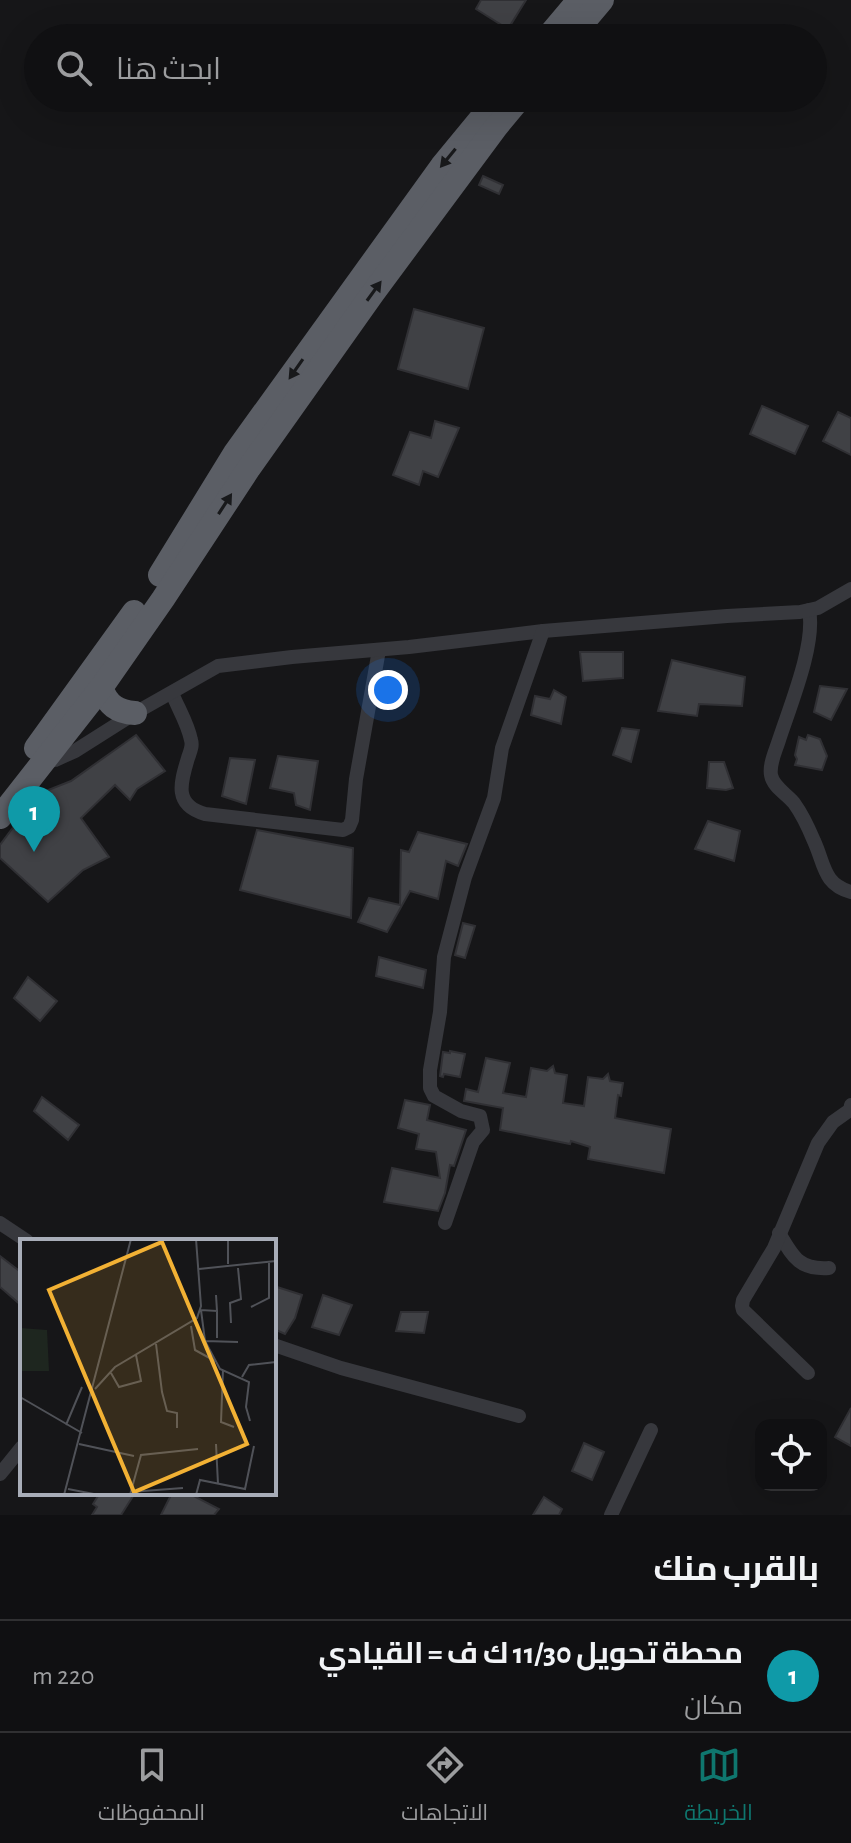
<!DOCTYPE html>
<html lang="ar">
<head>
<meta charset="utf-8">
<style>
	:root { --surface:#101012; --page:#19191b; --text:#f1f3f6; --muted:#9c9d9f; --line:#303032; --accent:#0f766e }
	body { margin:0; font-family:"Alegreya Sans",Cairo,sans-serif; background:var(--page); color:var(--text); direction:rtl }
	.controls { position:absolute; right:24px; bottom:24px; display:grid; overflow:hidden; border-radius:16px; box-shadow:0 8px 32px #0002 }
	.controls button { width:72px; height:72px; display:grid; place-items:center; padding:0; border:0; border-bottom:2px solid var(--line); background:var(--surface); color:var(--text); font:40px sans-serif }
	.you { position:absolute; left:388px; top:690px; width:28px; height:28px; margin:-20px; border:6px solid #fff; border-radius:50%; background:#1a73e8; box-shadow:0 0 0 12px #1a73e833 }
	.badge { display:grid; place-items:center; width:52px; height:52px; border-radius:50%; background:var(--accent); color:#fff; font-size:26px; font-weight:700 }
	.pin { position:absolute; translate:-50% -66px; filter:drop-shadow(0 2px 4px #0008) }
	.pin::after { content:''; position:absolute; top:42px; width:28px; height:24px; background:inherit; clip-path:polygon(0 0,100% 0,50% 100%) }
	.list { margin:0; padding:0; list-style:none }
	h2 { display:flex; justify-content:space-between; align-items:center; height:104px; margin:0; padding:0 32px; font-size:34px }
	h2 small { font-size:26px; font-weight:400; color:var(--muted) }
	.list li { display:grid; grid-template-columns:52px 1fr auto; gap:24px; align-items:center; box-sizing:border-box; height:112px; padding:0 32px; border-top:2px solid var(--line) }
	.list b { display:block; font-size:30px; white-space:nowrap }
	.list p { margin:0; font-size:26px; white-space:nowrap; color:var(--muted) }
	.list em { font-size:26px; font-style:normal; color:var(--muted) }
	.icon { flex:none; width:44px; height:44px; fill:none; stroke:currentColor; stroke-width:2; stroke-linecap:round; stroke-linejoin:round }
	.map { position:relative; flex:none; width:851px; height:1515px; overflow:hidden; direction:ltr }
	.search { position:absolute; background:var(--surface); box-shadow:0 8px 32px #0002; left:24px; right:24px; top:24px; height:88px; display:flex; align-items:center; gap:20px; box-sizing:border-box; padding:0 28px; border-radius:44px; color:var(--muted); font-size:30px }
	.sheet { height:216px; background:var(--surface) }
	nav { display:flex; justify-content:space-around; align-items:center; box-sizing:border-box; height:112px; border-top:2px solid var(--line); background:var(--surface); font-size:22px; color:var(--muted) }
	nav a { display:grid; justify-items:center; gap:4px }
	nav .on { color:var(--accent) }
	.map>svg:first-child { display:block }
	.building { fill:#404145; stroke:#303034; stroke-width:2 }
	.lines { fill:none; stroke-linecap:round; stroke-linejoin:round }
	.minor { stroke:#37383d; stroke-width:14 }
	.trunk { stroke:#5b5e65; stroke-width:24 }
	.oneway { fill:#18191b }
	.inset-road { fill:none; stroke:#505258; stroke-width:2 }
	.view { fill:#f2b134; fill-opacity:0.15; stroke:#f2b134; stroke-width:4 }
	.inset-edge { fill:none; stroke:#a8adb8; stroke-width:4 }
</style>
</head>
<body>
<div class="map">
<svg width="851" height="1515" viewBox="0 0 851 1515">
	<rect width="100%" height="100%" fill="#161618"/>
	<g class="building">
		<polygon points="481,0 526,0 508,29 476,9"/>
		<polygon points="483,176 503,185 499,194 479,185"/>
		<polygon points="414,309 484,328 468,389 398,369"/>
		<polygon points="762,406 808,426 795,454 750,434"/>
		<polygon points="838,412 851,418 851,455 823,441"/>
		<polygon points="435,421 459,428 438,477 423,471 419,485 393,475 410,432 431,438"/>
		<polygon points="580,652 623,652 623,678 583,681"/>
		<polygon points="672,660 745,677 742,706 699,704 697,716 658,711"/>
		<polygon points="820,686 847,689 831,720 814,712"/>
		<polygon points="554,690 566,697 561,724 531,715 535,696 550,699"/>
		<polygon points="622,728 639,730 631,762 613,755"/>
		<polygon points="136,735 165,771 137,789 130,800 115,785 81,818 109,857 83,870 48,902 0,858 0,845 38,794 71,781"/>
		<polygon points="808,735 820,739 827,756 822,770 795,765 797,759 795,755 799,737 806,740"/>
		<polygon points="278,756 318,761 310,810 296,805 294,793 270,788"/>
		<polygon points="230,758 255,760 246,804 222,796"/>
		<polygon points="709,762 724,762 733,788 726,790 707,788"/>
		<polygon points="708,821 740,831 734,861 695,849"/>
		<polygon points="257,830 353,848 351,918 240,890"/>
		<polygon points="418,832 467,844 458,866 446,861 438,899 410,891 387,932 358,922 369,898 400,905 401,850 409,852"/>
		<polygon points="463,923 475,926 465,958 455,955"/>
		<polygon points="379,957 426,970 423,988 376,976"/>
		<polygon points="28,977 57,1001 40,1021 14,998"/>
		<polygon points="450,1051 465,1054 460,1077 444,1074 443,1077 440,1076 443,1052 450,1053"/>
		<polygon points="486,1058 510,1063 503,1093 526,1097 531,1068 547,1071 553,1066 555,1073 567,1075 563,1103 584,1106 588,1077 603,1079 608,1074 610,1081 623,1083 621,1096 618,1095 615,1118 671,1129 664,1173 588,1159 590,1147 571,1141 570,1144 500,1130 503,1108 464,1101 466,1089 478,1092"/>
		<polygon points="42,1097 79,1125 68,1140 34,1111"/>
		<polygon points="405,1100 430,1105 427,1120 466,1130 454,1166 450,1165 445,1193 438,1211 384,1202 392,1168 440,1178 436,1152 416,1149 419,1134 398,1128"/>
		<polygon points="0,1256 22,1273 22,1306 0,1287"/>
		<polygon points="274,1286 302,1295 295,1318 285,1334 274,1329"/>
		<polygon points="323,1295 352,1305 339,1335 312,1327"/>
		<polygon points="401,1312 428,1312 424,1333 396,1331"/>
		<polygon points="851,1408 851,1446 835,1437"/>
		<polygon points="584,1443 604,1452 592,1480 572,1471"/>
		<polygon points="100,1493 135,1493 121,1515 92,1515 97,1507 93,1504"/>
		<polygon points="172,1493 188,1493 219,1509 214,1515 161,1515"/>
		<polygon points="544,1497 562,1509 559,1515 533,1515"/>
	</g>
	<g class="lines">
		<g class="minor">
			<path d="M809,610C816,644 790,706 779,740C776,750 769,764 771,775C773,787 787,794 794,803C802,814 809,829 814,841C825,865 823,884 851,892"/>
			<path d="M172,693C178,708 188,724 191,740C193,746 190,752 188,758C180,784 174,805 205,814L343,830L349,827L352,820L356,779L379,650"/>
			<polyline points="45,762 55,760 75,751 135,713 218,666 292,657 409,647 543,631 727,616 800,612 818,608 851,589"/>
			<polyline points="0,1223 27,1241"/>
			<polyline points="445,1223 473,1142 483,1130 480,1116 461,1111 434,1096 430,1088 430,1070 440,1012 444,957 465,877 494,798 502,748 543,631"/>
			<path d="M779,1233C793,1257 799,1270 829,1268"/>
			<polyline points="274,1345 341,1368 519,1416"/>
			<polyline points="808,1373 743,1310 742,1306 743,1300 774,1248 818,1143 833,1122 850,1110 851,1105"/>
			<polyline points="0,1474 22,1447"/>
			<polyline points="611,1515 651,1430"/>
		</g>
		<g class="trunk">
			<polyline points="547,38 579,0"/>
			<polyline points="570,38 602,0"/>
			<polyline points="160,575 235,453 442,166 498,98"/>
			<path d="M101,688C108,705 117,712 135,713"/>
			<polyline points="36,748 134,612"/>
			<polyline points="0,817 101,688 163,599 249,468 373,293 496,127 520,98"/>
		</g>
	</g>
	<defs><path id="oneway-solid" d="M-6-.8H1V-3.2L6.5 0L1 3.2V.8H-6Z" transform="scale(2)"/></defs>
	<g class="oneway">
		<use href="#oneway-solid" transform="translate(448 158) rotate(129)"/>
		<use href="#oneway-solid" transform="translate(374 291) rotate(-54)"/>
		<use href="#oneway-solid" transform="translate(296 369) rotate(125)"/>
		<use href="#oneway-solid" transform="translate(225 504) rotate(-57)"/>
	</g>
	<g transform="translate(20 1239)">
		<rect width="256" height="256" fill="#161618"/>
		<path d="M0,89L27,91L29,132H0Z" fill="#1e261f"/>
		<path class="inset-road" d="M208,25V0M179,30L256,22M196,56L197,72L181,71L185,102L200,130L229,143L226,168L230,182M231,68L249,59V23M197,72V99M211,84L210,64L221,60L218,29M171,87L175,111L195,122M185,102L218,103M136,105L142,153L147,172L157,174V189M203,131L201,183L214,188M91,134L99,148L121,142L116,116M222,138L229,126L256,123M75,150L95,128L177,79L181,67L176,0M0,158L62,194M46,186L62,148M59,205L114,217M196,205L198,245M48,250L79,256M110,253L163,249M44,256L111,0M110,256L121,216L178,210M176,256L180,241L225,250L234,207"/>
		<path class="view" d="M142,3L227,205L114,253L29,51Z"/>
		<rect width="256" height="256" class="inset-edge"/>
	</g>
</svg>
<div class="controls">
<button><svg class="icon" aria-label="locate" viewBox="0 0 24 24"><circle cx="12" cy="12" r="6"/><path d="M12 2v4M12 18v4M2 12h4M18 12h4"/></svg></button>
</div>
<div class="you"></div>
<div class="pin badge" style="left:34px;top:852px;background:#0f9aa8">1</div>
<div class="search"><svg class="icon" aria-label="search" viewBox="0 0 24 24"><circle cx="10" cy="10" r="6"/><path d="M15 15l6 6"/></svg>ابحث هنا</div>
</div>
<section class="sheet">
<h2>بالقرب منك<small></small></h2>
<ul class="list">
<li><span class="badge" style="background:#0f9aa8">1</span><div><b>محطة تحويل 11/30 ك ف = القيادي</b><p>مكان</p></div><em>220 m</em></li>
</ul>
</section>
<nav>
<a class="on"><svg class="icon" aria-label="map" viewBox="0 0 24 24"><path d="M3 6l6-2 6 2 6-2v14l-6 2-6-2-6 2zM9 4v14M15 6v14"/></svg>الخريطة</a>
<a><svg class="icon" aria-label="directions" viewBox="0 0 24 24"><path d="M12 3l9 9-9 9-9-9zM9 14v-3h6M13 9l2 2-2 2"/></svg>الاتجاهات</a>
<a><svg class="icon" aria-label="saved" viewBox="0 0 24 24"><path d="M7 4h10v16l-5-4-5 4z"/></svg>المحفوظات</a>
</nav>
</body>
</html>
